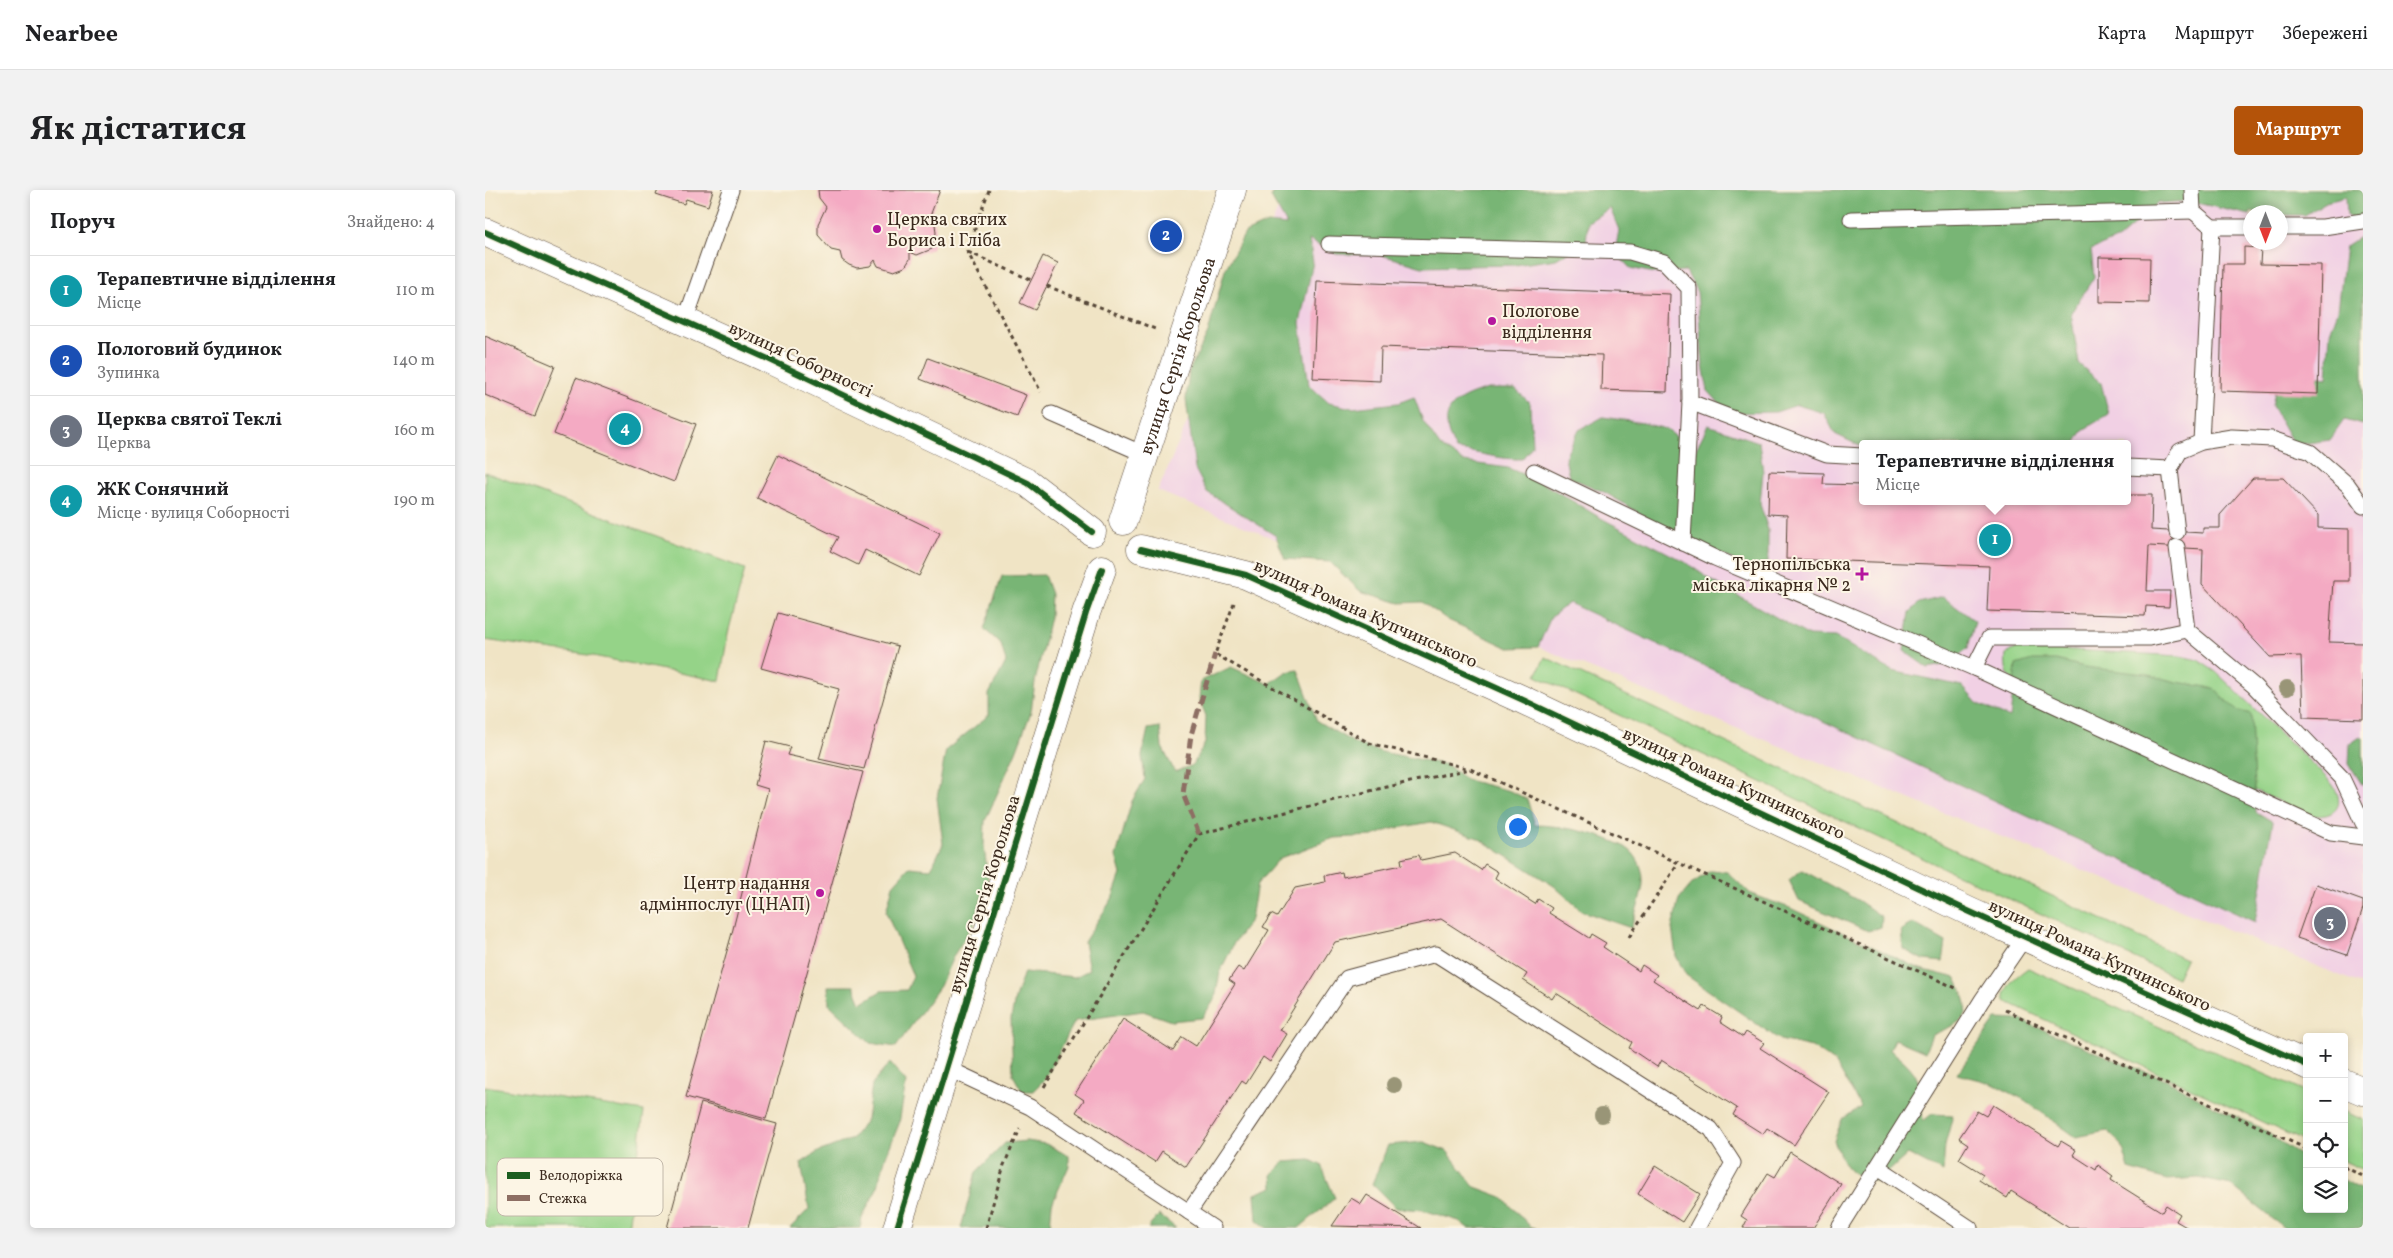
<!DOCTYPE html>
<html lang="uk">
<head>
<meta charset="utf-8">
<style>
	:root { --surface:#fff; --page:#f2f2f2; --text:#202124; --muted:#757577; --line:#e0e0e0; --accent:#b45309 }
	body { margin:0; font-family:Vollkorn,serif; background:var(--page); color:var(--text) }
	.controls { position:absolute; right:15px; bottom:15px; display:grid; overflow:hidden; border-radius:5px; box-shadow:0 2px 8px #0003 }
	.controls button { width:45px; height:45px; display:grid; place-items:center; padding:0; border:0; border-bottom:1px solid var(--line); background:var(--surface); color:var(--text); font:25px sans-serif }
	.compass { position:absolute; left:1758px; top:15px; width:45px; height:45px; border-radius:50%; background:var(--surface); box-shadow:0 2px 8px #0003; rotate:180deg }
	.you { position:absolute; left:1032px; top:636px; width:18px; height:18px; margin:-12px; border:4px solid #fff; border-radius:50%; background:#1a73e8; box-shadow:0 0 0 8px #1a73e833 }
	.badge { display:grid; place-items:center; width:32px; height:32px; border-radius:50%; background:var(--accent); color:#fff; font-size:16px; font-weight:700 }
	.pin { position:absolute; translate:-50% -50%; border:2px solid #fff; box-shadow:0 1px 5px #0006 }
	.popup { position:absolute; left:1374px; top:250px; width:272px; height:65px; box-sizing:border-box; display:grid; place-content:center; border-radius:5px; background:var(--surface); filter:drop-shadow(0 1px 4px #0005); font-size:16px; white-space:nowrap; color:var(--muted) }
	.popup b { font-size:19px; color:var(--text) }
	.popup::after { content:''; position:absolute; left:50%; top:100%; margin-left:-10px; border:10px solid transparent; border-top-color:var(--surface) }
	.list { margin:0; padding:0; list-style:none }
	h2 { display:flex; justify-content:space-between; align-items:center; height:65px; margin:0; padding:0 20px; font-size:21px }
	h2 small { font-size:16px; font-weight:400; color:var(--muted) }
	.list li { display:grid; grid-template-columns:32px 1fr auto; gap:15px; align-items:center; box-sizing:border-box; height:70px; padding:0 20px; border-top:1px solid var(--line) }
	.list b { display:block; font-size:19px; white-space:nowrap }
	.list p { margin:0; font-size:16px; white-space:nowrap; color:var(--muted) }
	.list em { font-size:16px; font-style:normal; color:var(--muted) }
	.icon { flex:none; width:28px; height:28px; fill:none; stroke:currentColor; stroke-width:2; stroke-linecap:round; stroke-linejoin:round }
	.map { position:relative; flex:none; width:1878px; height:1038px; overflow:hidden; border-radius:5px }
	header { display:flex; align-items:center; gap:30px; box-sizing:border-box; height:70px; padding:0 25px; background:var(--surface); border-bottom:1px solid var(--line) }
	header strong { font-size:24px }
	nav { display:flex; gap:28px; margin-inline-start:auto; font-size:18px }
	.intro { display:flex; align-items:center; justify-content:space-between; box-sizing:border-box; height:120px; padding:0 30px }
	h1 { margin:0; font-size:35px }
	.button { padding:12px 22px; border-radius:5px; background:var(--accent); color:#fff; font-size:18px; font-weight:700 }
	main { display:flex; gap:30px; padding:0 30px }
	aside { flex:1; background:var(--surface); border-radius:5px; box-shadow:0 2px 8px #0003 }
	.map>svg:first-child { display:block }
	.built { fill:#f1d0e4; fill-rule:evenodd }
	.green { fill:#95d388; stroke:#687e53 }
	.forest { fill:#78b574; stroke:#5a7049 }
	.building { fill:#f4aac3 }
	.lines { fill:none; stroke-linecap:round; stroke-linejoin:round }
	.service-casing { stroke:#564637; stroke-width:17 }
	.minor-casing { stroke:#564637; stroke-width:29 }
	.path { stroke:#564637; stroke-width:3; stroke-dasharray:4 4; stroke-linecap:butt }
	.service { stroke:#fff; stroke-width:15 }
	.minor { stroke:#fff; stroke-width:28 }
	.quiet { stroke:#8d6e63; stroke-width:5; stroke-dasharray:10 5; stroke-linecap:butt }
	.cycleway-casing { stroke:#fcf5e5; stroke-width:9 }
	.cycleway { stroke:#1b5e20; stroke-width:6 }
	.tree { fill:#999577 }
	.poi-dot { fill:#b5179e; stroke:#fcf5e5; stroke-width:2 }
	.labels { text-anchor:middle; stroke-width:4; stroke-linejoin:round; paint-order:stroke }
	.poi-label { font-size:18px; fill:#3b2a1e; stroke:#fcf5e5; text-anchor:start }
	.street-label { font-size:18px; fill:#3b2a1e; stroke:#fcf5e5 }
	.key { fill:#fcf5e5; stroke:#c2b8a9; stroke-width:1 }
	.key-label { font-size:14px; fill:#3b2a1e }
</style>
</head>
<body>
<header>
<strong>Nearbee</strong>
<nav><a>Карта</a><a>Маршрут</a><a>Збережені</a></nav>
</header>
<div class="intro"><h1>Як дістатися</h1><a class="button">Маршрут</a></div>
<main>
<aside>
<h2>Поруч<small>Знайдено: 4</small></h2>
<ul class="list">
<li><span class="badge" style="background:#0f9aa8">1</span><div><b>Терапевтичне відділення</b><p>Місце</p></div><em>110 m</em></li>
<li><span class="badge" style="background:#1a4fb4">2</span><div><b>Пологовий будинок</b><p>Зупинка</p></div><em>140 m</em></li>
<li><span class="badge" style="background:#6b7280">3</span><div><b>Церква святої Теклі</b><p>Церква</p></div><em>160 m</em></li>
<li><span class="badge" style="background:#0f9aa8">4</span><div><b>ЖК Сонячний</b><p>Місце · вулиця Соборності</p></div><em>190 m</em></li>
</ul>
</aside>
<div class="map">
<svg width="1878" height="1038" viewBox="0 0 1878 1038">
	<rect width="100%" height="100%" fill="#fcf5e5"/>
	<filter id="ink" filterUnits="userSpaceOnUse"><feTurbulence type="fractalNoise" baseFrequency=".02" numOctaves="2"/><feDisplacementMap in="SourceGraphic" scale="10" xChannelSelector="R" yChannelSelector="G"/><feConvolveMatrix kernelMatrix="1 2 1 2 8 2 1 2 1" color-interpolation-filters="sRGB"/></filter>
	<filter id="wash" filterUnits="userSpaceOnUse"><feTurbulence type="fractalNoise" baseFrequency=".0096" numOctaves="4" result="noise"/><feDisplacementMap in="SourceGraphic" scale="20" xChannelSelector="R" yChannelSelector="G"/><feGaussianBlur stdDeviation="1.12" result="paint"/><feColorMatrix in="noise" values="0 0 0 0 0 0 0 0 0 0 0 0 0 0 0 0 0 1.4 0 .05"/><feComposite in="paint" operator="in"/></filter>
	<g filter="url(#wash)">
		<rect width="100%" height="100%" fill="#f0e4c5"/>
		<path class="built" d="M801,0H1878V795L673,301ZM1766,22H1796V52H1766ZM1378,254H1642V311H1378Z"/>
		<g class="green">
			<polygon points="0,282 260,379 243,443 235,491 103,465 0,450"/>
			<path d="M1534,457L1695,466L1713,470L1731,482L1842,588C1863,610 1855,630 1824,625L1529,491C1520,484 1520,475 1521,464Z"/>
			<polygon points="1060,467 1701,769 1692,788 1051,486"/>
			<path d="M1543,778L1822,903V953L1520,811C1518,796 1532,786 1543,778Z"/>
			<polygon points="0,896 159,921 143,1038 0,1038"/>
			<polygon points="1859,921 1878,930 1878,980 1859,971"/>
		</g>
		<g class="forest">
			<polygon points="788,0 1878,0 1878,34 1862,26 1861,7 1841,12 1820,25 1796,25 1796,22 1766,22 1765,25 1703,11 1673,13 1634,48 1606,60 1609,87 1586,123 1594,174 1616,193 1624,224 1598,240 1590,254 1378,254 1377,257 1350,244 1339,223 1312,215 1291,222 1244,223 1223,201 1218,175 1212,102 1201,81 1169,83 1145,78 1130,62 1134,40 1125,18 1103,32 1101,52 1071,69 1030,75 937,77 897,65 851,64 824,50 828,72 815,133 824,195 844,213 867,218 913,213 929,207 938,231 955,256 979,272 1023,278 1054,291 1114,327 1200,372 1226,390 1324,446 1350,447 1407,481 1477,496 1492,513 1525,528 1531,475 1547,470 1571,470 1600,477 1660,484 1692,492 1728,498 1751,520 1766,524 1770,621 1788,632 1770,732 1084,413 1066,427 1053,457 1024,458 963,430 937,412 915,413 875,401 845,372 800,369 791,346 722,302 710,279 701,209 704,181 723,143 740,80 760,43 782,33 802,35 786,7"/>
			<polygon points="1878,45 1878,235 1859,230 1845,250 1809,255 1787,216 1793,186 1810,183 1842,188 1845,143 1853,120 1861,56"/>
			<path d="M1003,199H1030L1045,213L1047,256L1037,269C1015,270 994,262 971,260C950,221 966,210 1003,199Z"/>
			<polygon points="1118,227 1158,233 1181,239 1210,261 1223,235 1274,252 1278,282 1275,314 1283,340 1283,372 1267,378 1186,342 1119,302 1084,287 1080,267 1094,240"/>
			<polygon points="559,385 566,404 565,427 550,492 546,522 531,562 500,631 499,656 503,688 489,733 469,765 455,796 411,857 385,853 344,814 343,796 369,796 376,813 396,801 422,800 428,786 401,722 408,695 424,677 446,679 458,654 452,608 461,560 504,525 504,504 521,472 516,454 499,439 517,386"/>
			<polygon points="1458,407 1490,431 1483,458 1463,474 1443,478 1419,461 1425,422 1434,413"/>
			<path d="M746,477L784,494L801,482L813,480L832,531L871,554L897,562L962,575L982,590L1025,601L1042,609L1050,635C1076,635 1117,644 1140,657C1151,663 1158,677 1158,690C1159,701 1149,726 1146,738L1097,721L1069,696L993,648L946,632L907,639L888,646L849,648L795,668L772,694L766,729L749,753L735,782L730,809L717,828L686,831L658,821L590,831L560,889L548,901H537L528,885L526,829L530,808L539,782L590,787L604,780L599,752L627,709L636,684L631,666L647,611L660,589L657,566L663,539L675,537L677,557L690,582L708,575L720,553L721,526L714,508L716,491Z"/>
			<polygon points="1875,547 1878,547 1878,596 1864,574 1865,554"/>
			<polygon points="1317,680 1374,711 1397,727 1396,737 1383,741 1314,711 1304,690"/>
			<path d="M1225,681L1242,682L1266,704L1305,718L1435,779L1471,788C1489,827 1486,828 1447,845L1440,862L1410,849L1405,860C1438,884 1435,893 1438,931L1447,924L1468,925L1460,955L1458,982L1423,964L1392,992C1360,982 1362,981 1349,951L1357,929L1376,917L1350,872L1327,857L1295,850L1201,785L1191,766L1187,738L1194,709L1208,693Z"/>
			<polygon points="1428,733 1461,752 1458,772 1438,770 1418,759 1416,740"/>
			<polygon points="1511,829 1535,830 1640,874 1681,889 1728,916 1774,937 1822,970 1822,1019 1859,1019 1859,990 1878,1001 1878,1038 1799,1038 1746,995 1713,988 1682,990 1644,979 1637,955 1622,941 1591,947 1538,909 1506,893 1472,884"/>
			<polygon points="405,873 421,892 414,934 401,966 393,996 377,1028 375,1038 305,1038 324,1019 316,973 333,962 367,949 382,929 387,894"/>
			<polygon points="542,951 561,954 584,966 584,976 567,1014 565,1038 476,1038 491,982 520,953"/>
			<polygon points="939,952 962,961 990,997 1017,1007 1045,1036 1050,1038 983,1038 974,1031 938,1020 911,1018 887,994 903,955"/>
			<polygon points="825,970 836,975 850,1008 814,1038 782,1038 772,1030 770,1004 788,997 787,985 799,972"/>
			<polygon points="674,1025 691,1038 663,1038"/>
		</g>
		<g id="blocks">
			<g class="building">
				<polygon points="173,0 228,0 223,16 201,9 199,14 171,5"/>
				<polygon points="333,0 455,0 445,26 450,34 451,43 447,59 432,65 425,62 425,69 420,77 409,81 393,76 390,70 385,76 372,78 364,75 357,70 355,62 346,60 333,45 333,34 341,17 334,8"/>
				<polygon points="1759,57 1776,58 1775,74 1836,75 1833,204 1735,201 1738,74 1759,74"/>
				<polygon points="558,66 573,73 550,120 535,113"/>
				<polygon points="1614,67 1665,68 1664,113 1614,112"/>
				<polygon points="832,91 1185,104 1182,202 1116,200 1117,165 896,157 895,191 828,188"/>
				<polygon points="0,146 70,176 50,226 0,205"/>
				<polygon points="443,168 541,205 532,227 435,189"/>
				<polygon points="91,188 211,234 189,292 69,244"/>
				<polygon points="293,265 455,343 434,386 380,360 373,375 345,361 353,347 272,308"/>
				<polygon points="1284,281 1339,283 1338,294 1378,295 1378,311 1642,311 1642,305 1667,305 1666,340 1718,343 1718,338 1735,338 1735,325 1768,288 1798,288 1833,325 1833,338 1864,339 1864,391 1848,391 1844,452 1878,453 1878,529 1818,527 1816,466 1785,467 1717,394 1718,359 1664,356 1662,401 1685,401 1684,417 1661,416 1660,426 1502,421 1504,376 1301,369 1302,325 1283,324"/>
				<polygon points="293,423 413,456 379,579 334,569 354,499 276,478"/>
				<polygon points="281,551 305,557 302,565 378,582 281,929 201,907 247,743 283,599 270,595"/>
				<polygon points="970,663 996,680 1000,674 1013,682 1010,688 1050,714 1053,709 1067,718 1064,723 1104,748 1106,744 1121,753 1118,757 1154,781 1157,775 1172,785 1168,790 1216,821 1219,816 1237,827 1235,832 1258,847 1261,842 1279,853 1275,858 1344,902 1309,955 1282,938 1278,944 1248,925 1252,918 1176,870 1172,877 1144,858 1147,852 1071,803 1067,809 1038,790 1042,784 956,729 850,752 795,840 802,844 785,872 778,867 761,894 757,891 701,977 677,961 670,972 591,922 599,910 590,904 638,829 688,861 697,847 711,856 750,794 744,790 753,777 759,781 784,740 778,737 786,724 792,727 810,698 840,692 839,686 857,682 858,687 917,675 916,669 934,665 936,670"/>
				<polygon points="1831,694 1878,711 1878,718 1862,765 1812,748"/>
				<polygon points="216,913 292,934 263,1038 182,1038"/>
				<polygon points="1508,915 1573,956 1576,951 1591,960 1588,965 1611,980 1613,975 1628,986 1626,990 1677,1022 1681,1015 1695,1024 1691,1031 1703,1038 1584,1038 1526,1001 1522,1008 1494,990 1498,984 1474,969 1483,954 1474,948 1492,921 1501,926"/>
				<polygon points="1305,962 1356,994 1328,1038 1258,1038 1262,1030 1256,1026 1283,983 1290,987"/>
				<polygon points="1170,976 1215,1004 1197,1032 1153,1004"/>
				<polygon points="882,1005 936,1038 847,1036 866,1008 876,1014"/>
			</g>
		</g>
	</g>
	<g filter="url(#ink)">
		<use href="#blocks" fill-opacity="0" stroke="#564637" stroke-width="1"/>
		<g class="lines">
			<g class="service-casing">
				<g id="service">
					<polyline points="1707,0 1708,21 1727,37"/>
					<polyline points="1366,29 1708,21"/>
					<polyline points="1796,37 1838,37 1878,31"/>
					<polyline points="844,54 1145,62 1179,72 1204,98 1205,212 1342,264 1378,266"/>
					<polyline points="200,131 246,0"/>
					<polyline points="567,224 661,265"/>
					<polyline points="1716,252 1727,37 1766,37"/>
					<polyline points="1642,277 1685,279"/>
					<polyline points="1049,281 1230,368 1489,478"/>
					<polyline points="1692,342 1685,279 1695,261 1716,252 1747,247 1787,249 1825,262 1863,295 1878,316"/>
					<polyline points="1198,353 1205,212"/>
					<polyline points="1692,357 1702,440 1769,496 1857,588 1878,633"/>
					<polyline points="1702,440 1665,448 1504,448 1489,478 1846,643 1878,647"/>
					<polyline points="462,878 545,917 704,1022 862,788 951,764 1226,939 1248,973 1212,1038"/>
					<polyline points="1393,977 1485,1038"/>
					<polyline points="704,1022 728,1038"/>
					<polyline points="1354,1038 1497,810 1540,747"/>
				</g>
			</g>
			<g class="minor-casing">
				<g id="minor">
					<polyline points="0,42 281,168 543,293 607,342"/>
					<path id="s1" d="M638,331L747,0"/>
					<polyline points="656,359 761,385 1036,509 1483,721 1822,875"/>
					<polyline points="1859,893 1878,901"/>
					<polyline points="412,1038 601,423 617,379"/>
				</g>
			</g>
			<g class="path">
				<polyline points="504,0 482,61 556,202"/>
				<polyline points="483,62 546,90"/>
				<polyline points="562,96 670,139"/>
				<polyline points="749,413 730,464 884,553 985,579"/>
				<polyline points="1144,747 1193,674"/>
				<polyline points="1520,820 1822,959"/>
				<polyline points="559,897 714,644 893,599 985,579 1473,799"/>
				<polyline points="1859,977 1878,986"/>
				<polyline points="501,1038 519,975 535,939"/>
			</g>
			<use href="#service" class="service"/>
			<use href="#minor" class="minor"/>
			<polyline class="quiet" points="714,644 698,604 706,545 730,464"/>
			<g class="cycleway-casing">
				<g id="cycleway">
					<polyline points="0,42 281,168 543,293 607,342"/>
					<polyline points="656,359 761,385 1036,509 1483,721 1822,875"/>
					<polyline points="412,1038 601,423 617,379"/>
				</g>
			</g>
			<use href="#cycleway" class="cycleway"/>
		</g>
		<g class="tree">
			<circle cx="1802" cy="498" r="8"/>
			<circle cx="909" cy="895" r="8"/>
			<circle cx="1117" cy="925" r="8"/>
		</g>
	</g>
	<g class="poi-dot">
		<circle cx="392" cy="39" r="5"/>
		<circle cx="1007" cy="131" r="5"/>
		<path d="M1374.5 376.5h5v5h5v5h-5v5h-5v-5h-5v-5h5z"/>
		<circle cx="335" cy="703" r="5"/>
	</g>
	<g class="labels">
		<g class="poi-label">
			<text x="402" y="35">Церква святих<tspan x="402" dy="21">Бориса і Гліба</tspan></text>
			<text x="1017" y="127">Пологове<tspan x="1017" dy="21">відділення</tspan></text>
			<text x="1366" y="380" text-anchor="end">Тернопільська<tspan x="1366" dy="21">міська лікарня № 2</tspan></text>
			<text x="325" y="699" text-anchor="end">Центр надання<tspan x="325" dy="21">адмінпослуг (ЦНАП)</tspan></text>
		</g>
		<g class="street-label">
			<text dy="6" stroke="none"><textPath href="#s1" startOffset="174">вулиця Сергія Корольова</textPath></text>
			<text transform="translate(316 169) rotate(25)" y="6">вулиця Соборності</text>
			<text transform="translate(881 423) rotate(24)" y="6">вулиця Романа Купчинського</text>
			<text transform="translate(1249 593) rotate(25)" y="6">вулиця Романа Купчинського</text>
			<text transform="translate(499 704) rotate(-73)" y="6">вулиця Сергія Корольова</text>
			<text transform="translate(1615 765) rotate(25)" y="6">вулиця Романа Купчинського</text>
		</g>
	</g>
	<rect x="12" y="968" width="166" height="58" rx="8" class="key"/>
	<rect x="22" y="982" width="23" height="7" fill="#1b5e20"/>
	<rect x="22" y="1005" width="23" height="6" fill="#8d6e63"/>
	<g class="key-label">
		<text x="54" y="990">Велодоріжка</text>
		<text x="54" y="1013">Стежка</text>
	</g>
</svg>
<div class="controls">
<button>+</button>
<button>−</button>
<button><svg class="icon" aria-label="locate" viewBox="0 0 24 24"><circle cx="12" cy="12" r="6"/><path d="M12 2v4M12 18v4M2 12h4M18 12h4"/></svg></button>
<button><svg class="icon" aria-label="layers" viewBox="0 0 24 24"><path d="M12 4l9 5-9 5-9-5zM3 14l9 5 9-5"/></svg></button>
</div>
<svg class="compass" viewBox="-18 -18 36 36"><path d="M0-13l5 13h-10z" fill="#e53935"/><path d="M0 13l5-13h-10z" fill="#757577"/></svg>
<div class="you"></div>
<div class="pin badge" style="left:1510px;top:350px;background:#0f9aa8">1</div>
<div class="popup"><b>Терапевтичне відділення</b>Місце</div>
<div class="pin badge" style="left:681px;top:46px;background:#1a4fb4">2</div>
<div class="pin badge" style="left:1845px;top:733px;background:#6b7280">3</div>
<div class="pin badge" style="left:140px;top:239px;background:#0f9aa8">4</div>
</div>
</main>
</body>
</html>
